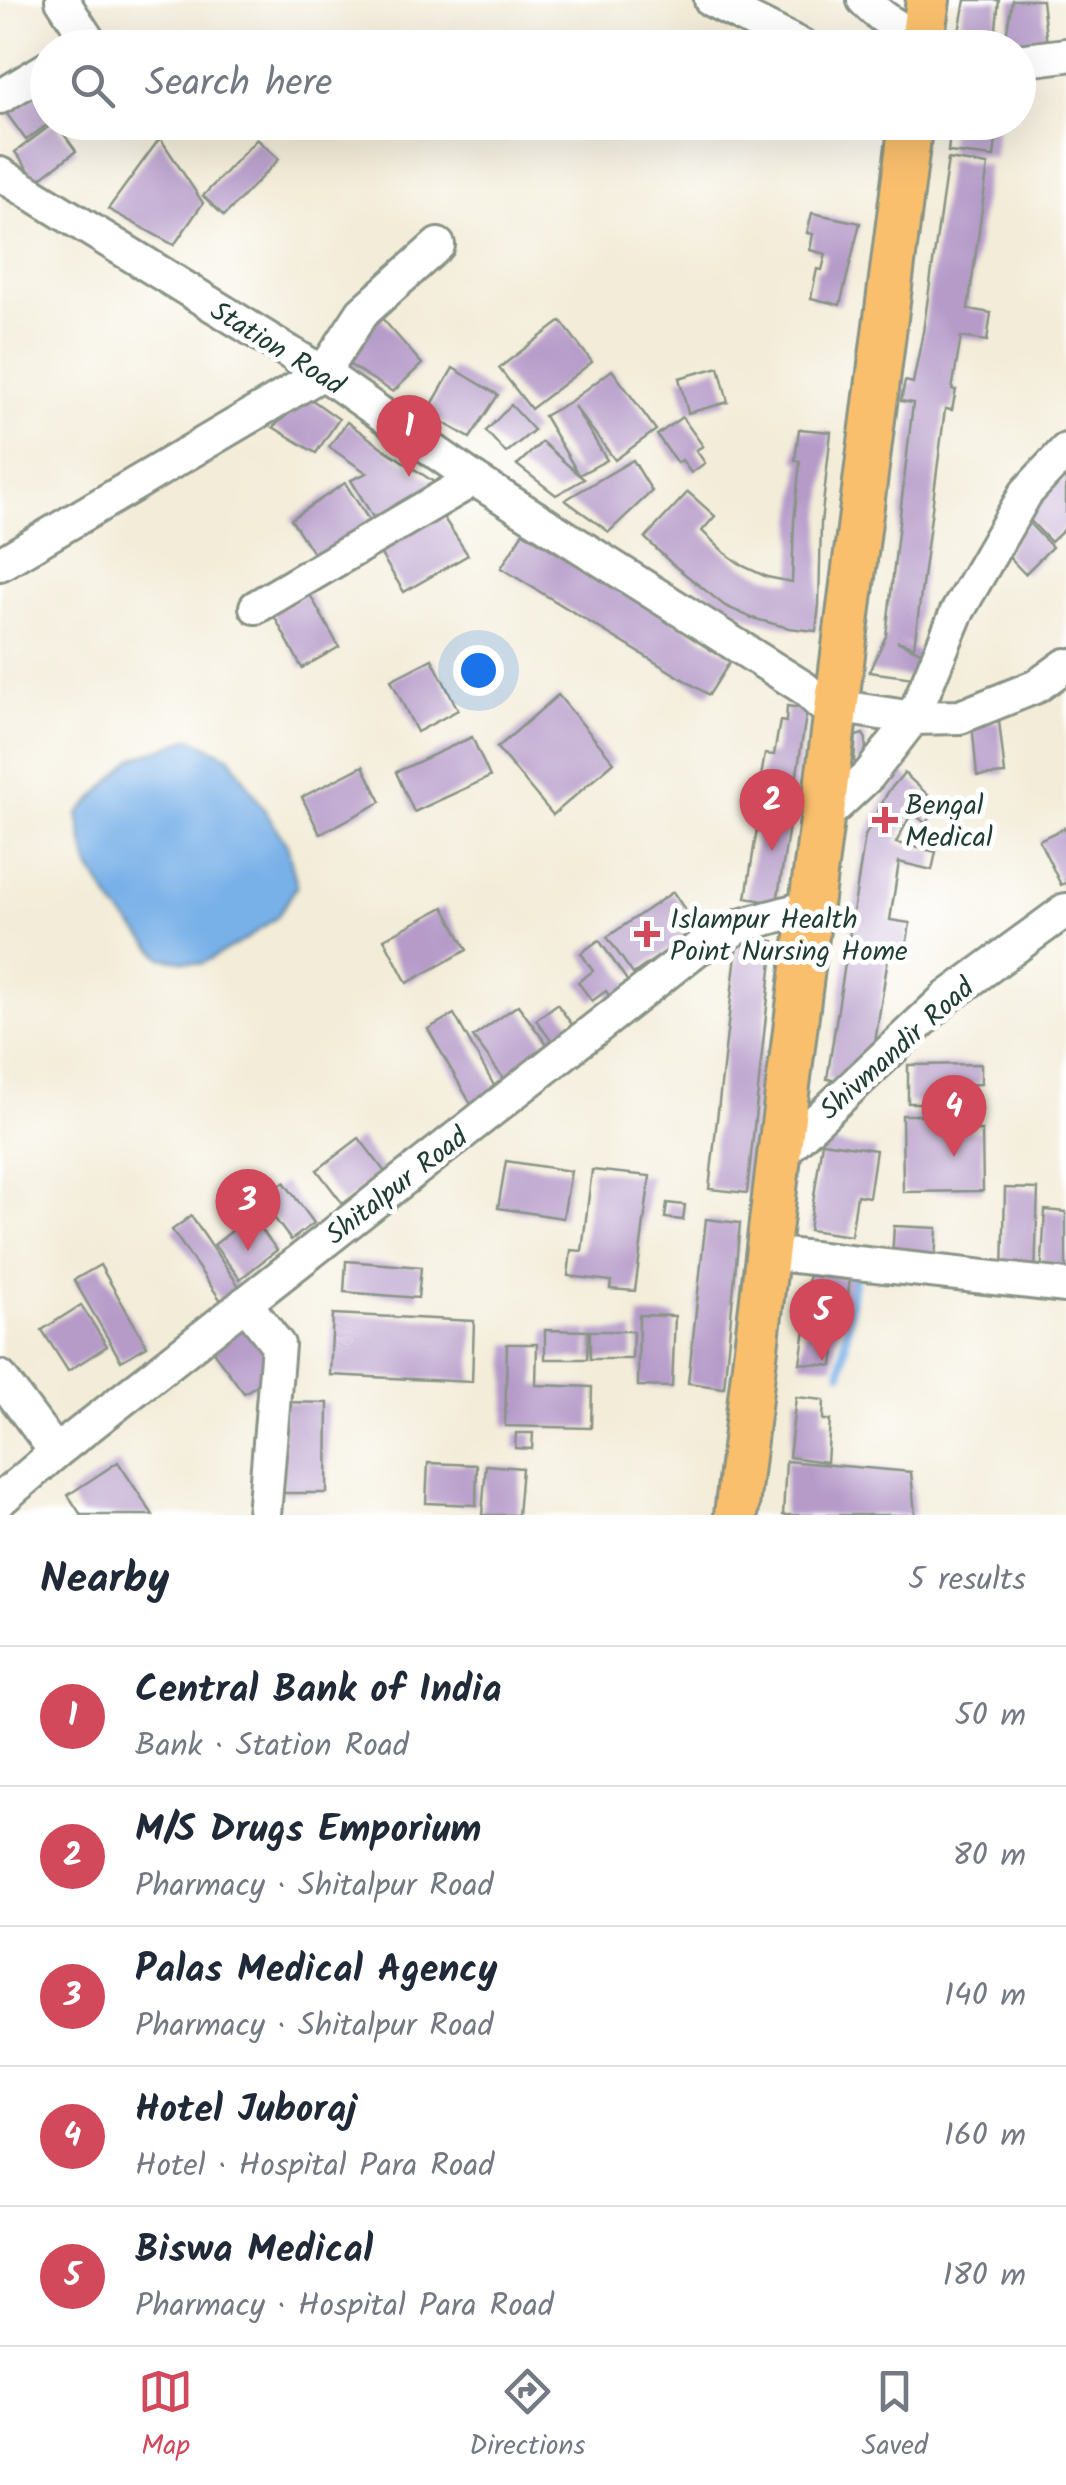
<!DOCTYPE html>
<html lang="en">
<head>
<meta charset="utf-8">
<style>
	:root { --surface:#fff; --page:#f2f2f3; --text:#1f2937; --muted:#747a83; --line:#e0e1e3; --accent:#d1495b }
	body { margin:0; font-family:Kalam,sans-serif; background:var(--page); color:var(--text) }
	.you { position:absolute; left:478px; top:670px; width:35px; height:35px; margin:-25px; border:8px solid #fff; border-radius:50%; background:#1a73e8; box-shadow:0 0 0 15px #1a73e833 }
	.badge { display:grid; place-items:center; width:65px; height:65px; border-radius:50%; background:var(--accent); color:#fff; font-size:32px; font-weight:700 }
	.pin { position:absolute; translate:-50% -82px; filter:drop-shadow(0 2px 5px #0008) }
	.pin::after { content:''; position:absolute; top:52px; width:35px; height:30px; background:inherit; clip-path:polygon(0 0,100% 0,50% 100%) }
	.list { margin:0; padding:0; list-style:none }
	h2 { display:flex; justify-content:space-between; align-items:center; height:130px; margin:0; padding:0 40px; font-size:42px }
	h2 small { font-size:32px; font-weight:400; color:var(--muted) }
	.list li { display:grid; grid-template-columns:65px 1fr auto; gap:30px; align-items:center; box-sizing:border-box; height:140px; padding:0 40px; border-top:2px solid var(--line) }
	.list b { display:block; font-size:38px; white-space:nowrap }
	.list p { margin:0; font-size:32px; white-space:nowrap; color:var(--muted) }
	.list em { font-size:32px; font-style:normal; color:var(--muted) }
	.icon { flex:none; width:55px; height:55px; fill:none; stroke:currentColor; stroke-width:2; stroke-linecap:round; stroke-linejoin:round }
	.map { position:relative; flex:none; width:1066px; height:1515px; overflow:hidden }
	.search { position:absolute; background:var(--surface); box-shadow:0 10px 40px #0002; left:30px; right:30px; top:30px; height:110px; display:flex; align-items:center; gap:25px; box-sizing:border-box; padding:0 35px; border-radius:55px; color:var(--muted); font-size:38px }
	.sheet { height:830px; background:var(--surface) }
	nav { display:flex; justify-content:space-around; align-items:center; box-sizing:border-box; height:140px; border-top:2px solid var(--line); background:var(--surface); font-size:28px; color:var(--muted) }
	nav a { display:grid; justify-items:center; gap:5px }
	nav .on { color:var(--accent) }
	.map>svg:first-child { display:block }
	.water { fill:#78b0e8; stroke:#4c768e; stroke-width:2.5 }
	.lines { fill:none; stroke-linecap:round; stroke-linejoin:round }
	.stream { stroke:#78b0e8; stroke-width:9 }
	.building { fill:#b69bc9 }
	.minor-casing { stroke:#899486; stroke-width:38 }
	.major-casing { stroke:#899486; stroke-width:48 }
	.minor { stroke:#fff; stroke-width:32 }
	.major { stroke:#f9bf6d; stroke-width:42 }
	.poi-dot { fill:#d1495b; stroke:#fff; stroke-width:4 }
	.labels { text-anchor:middle; stroke-width:10; stroke-linejoin:round; paint-order:stroke }
	.street-label { font-size:28px; fill:#1f3d34; stroke:#fff }
	.poi-label { font-size:28px; fill:#1f3d34; stroke:#fff; text-anchor:start }
</style>
</head>
<body>
<div class="map">
<svg width="1066" height="1515" viewBox="0 0 1066 1515">
	<rect width="100%" height="100%" fill="#fff"/>
	<filter id="ink" filterUnits="userSpaceOnUse"><feTurbulence type="fractalNoise" baseFrequency=".01" numOctaves="2"/><feDisplacementMap in="SourceGraphic" scale="20" xChannelSelector="R" yChannelSelector="G"/><feConvolveMatrix kernelMatrix="1 2 1 2 8 2 1 2 1" color-interpolation-filters="sRGB"/></filter>
	<filter id="wash" filterUnits="userSpaceOnUse"><feTurbulence type="fractalNoise" baseFrequency=".0048" numOctaves="4" result="noise"/><feDisplacementMap in="SourceGraphic" scale="40" xChannelSelector="R" yChannelSelector="G"/><feGaussianBlur stdDeviation="2.25" result="paint"/><feColorMatrix in="noise" values="0 0 0 0 0 0 0 0 0 0 0 0 0 0 0 0 0 1.4 0 .05"/><feComposite in="paint" operator="in"/></filter>
	<g filter="url(#wash)">
		<rect width="100%" height="100%" fill="#f3ecd8"/>
		<polygon class="water" points="191,738 230,757 287,845 297,886 277,917 245,940 201,964 162,958 113,905 87,862 78,814 132,759"/>
		<g class="lines">
			<polyline class="stream" points="841,1372 855,1272"/>
		</g>
		<g id="blocks">
			<g class="building">
				<polygon points="965,0 999,0 994,46 958,37"/>
				<polygon points="1012,0 1042,0 1047,45 1004,48"/>
				<polygon points="48,86 48,124 26,140 7,114"/>
				<polygon points="55,122 76,151 37,181 15,152"/>
				<polygon points="951,122 998,122 994,157 948,152"/>
				<polygon points="160,138 203,203 174,245 108,209"/>
				<polygon points="257,139 279,159 224,216 203,196"/>
				<polygon points="948,159 988,165 968,309 991,313 987,341 961,337 952,390 956,390 952,410 945,409 914,647 897,641 927,655 913,678 869,672 886,636 913,403 901,401 905,381 913,383 923,332"/>
				<polygon points="812,213 860,223 840,305 811,298 817,269 822,270 826,254 810,250 813,234 807,233"/>
				<polygon points="380,316 422,364 393,392 342,360"/>
				<polygon points="561,321 592,362 531,409 499,368"/>
				<polygon points="719,367 728,402 688,413 679,378"/>
				<polygon points="453,368 498,395 470,438 427,413"/>
				<polygon points="612,370 656,430 615,460 574,406 607,460 579,475 584,479 556,495 517,465 542,442 579,475 544,416 571,401"/>
				<polygon points="308,397 339,419 316,453 273,427"/>
				<polygon points="511,405 534,430 506,453 486,431"/>
				<polygon points="682,417 703,446 696,450 705,463 691,473 682,460 677,463 657,435"/>
				<polygon points="347,422 384,449 443,488 380,529 351,480 367,473 329,447"/>
				<polygon points="799,429 831,432 821,523 819,604 816,631 789,628 752,618 725,606 671,563 645,538 688,492 715,516 702,531 725,553 743,566 767,577 792,582 794,521 800,461 795,460"/>
				<polygon points="633,460 652,491 609,532 565,500"/>
				<polygon points="1066,475 1066,528 1051,542 1024,514"/>
				<polygon points="345,483 376,531 322,567 291,519"/>
				<polygon points="438,509 468,555 404,592 375,545"/>
				<polygon points="1025,519 1052,547 1025,574 1005,553"/>
				<polygon points="523,532 586,571 646,602 733,657 709,695 501,568"/>
				<polygon points="308,591 339,647 302,668 272,612"/>
				<polygon points="432,659 458,710 417,732 391,680"/>
				<polygon points="558,695 614,762 553,815 497,748"/>
				<polygon points="787,706 807,709 777,903 746,898 758,822 753,822 765,754 774,755 780,721 786,722"/>
				<polygon points="999,721 1005,774 977,776 972,723"/>
				<polygon points="863,734 866,739 865,761 858,764 854,761 856,736"/>
				<polygon points="472,737 490,777 414,812 396,772"/>
				<polygon points="363,766 381,802 320,834 302,797"/>
				<polygon points="904,773 928,795 921,803 933,814 925,823 912,812 896,843 936,852 932,870 899,862 890,920 910,923 906,948 890,945 872,1062 854,1083 827,1079 865,836 888,792"/>
				<polygon points="1066,827 1066,883 1061,885 1039,840"/>
				<polygon points="673,892 698,929 633,974 607,937"/>
				<polygon points="444,907 467,950 407,983 384,939"/>
				<polygon points="738,937 774,941 747,1193 709,1189"/>
				<polygon points="599,940 635,992 615,1005 606,991 592,1001 578,982 593,971 581,953"/>
				<polygon points="557,1004 576,1030 555,1046 536,1020"/>
				<polygon points="518,1005 553,1053 509,1086 473,1037"/>
				<polygon points="454,1014 501,1098 476,1113 428,1029"/>
				<polygon points="981,1064 981,1084 957,1085 958,1131 982,1131 983,1191 903,1192 902,1115 930,1115 930,1103 908,1103 908,1065"/>
				<polygon points="359,1138 385,1172 343,1204 317,1170"/>
				<polygon points="822,1142 876,1150 869,1197 857,1195 851,1236 809,1230"/>
				<polygon points="506,1161 571,1171 563,1218 498,1208"/>
				<polygon points="592,1170 650,1176 635,1291 610,1289 611,1281 568,1276 571,1250 582,1251"/>
				<polygon points="284,1182 314,1223 291,1240 260,1199"/>
				<polygon points="1005,1188 1038,1189 1035,1276 1003,1275"/>
				<polygon points="667,1203 685,1205 683,1220 665,1218"/>
				<polygon points="1045,1210 1066,1212 1066,1279 1041,1277"/>
				<polygon points="191,1216 241,1289 222,1302 172,1230"/>
				<polygon points="251,1216 277,1250 240,1279 214,1245"/>
				<polygon points="706,1219 740,1223 724,1388 688,1383"/>
				<polygon points="894,1226 937,1228 935,1261 892,1259"/>
				<polygon points="346,1261 421,1267 418,1298 344,1292"/>
				<polygon points="100,1265 147,1346 121,1361 74,1280"/>
				<polygon points="809,1272 850,1277 846,1314 840,1313 833,1366 800,1363 808,1309 805,1309"/>
				<polygon points="81,1305 107,1346 68,1371 42,1330"/>
				<polygon points="333,1314 474,1321 472,1382 330,1375"/>
				<polygon points="639,1315 675,1316 672,1387 638,1386"/>
				<polygon points="249,1319 273,1345 271,1377 244,1393 211,1349"/>
				<polygon points="545,1330 588,1331 587,1359 545,1359"/>
				<polygon points="590,1331 633,1331 632,1359 590,1359"/>
				<polygon points="507,1344 537,1344 536,1385 592,1387 591,1428 505,1426"/>
				<polygon points="796,1397 824,1400 823,1420 830,1420 827,1462 789,1457"/>
				<polygon points="283,1402 328,1403 327,1493 282,1493"/>
				<polygon points="516,1433 533,1433 532,1449 515,1448"/>
				<polygon points="786,1461 911,1472 915,1515 783,1515"/>
				<polygon points="118,1462 153,1515 81,1515 68,1495"/>
				<polygon points="428,1463 477,1465 476,1505 426,1503"/>
				<polygon points="486,1465 522,1468 518,1515 482,1515"/>
			</g>
		</g>
	</g>
	<g filter="url(#ink)">
		<use href="#blocks" fill-opacity="0" stroke="#899486" stroke-width="2.5"/>
		<g class="lines">
			<g class="minor-casing">
				<g id="minor">
					<polyline points="62,0 90,43 82,48"/>
					<polyline points="711,0 806,48"/>
					<path d="M864,0C886,23 915,39 945,48"/>
					<polyline points="1018,61 1066,55"/>
					<polyline points="0,97 48,68"/>
					<polyline points="0,174 323,373 474,479 804,688 821,704 913,718 956,614 1026,493 1066,450"/>
					<polyline points="0,564 323,373 362,313 438,245"/>
					<polyline points="256,607 474,479"/>
					<polyline points="823,818 869,775 913,718 960,717 1037,686 1066,665"/>
					<polyline points="779,1156 946,998 1066,910"/>
					<polyline points="767,1253 1066,1286"/>
					<polyline points="245,1303 278,1345 264,1515"/>
					<polyline points="0,1377 56,1452"/>
					<polyline points="0,1500 56,1452 697,949 743,925 812,906"/>
				</g>
			</g>
			<g class="major-casing">
				<g id="major">
					<polyline points="921,48 928,0"/>
					<polyline points="736,1515 779,1156 911,122"/>
				</g>
			</g>
			<use href="#minor" class="minor"/>
			<use href="#major" class="major"/>
		</g>
	</g>
	<g class="poi-dot">
		<path d="M880 805h10v10h10v10h-10v10h-10v-10h-10v-10h10z"/>
		<path d="M642 919h10v10h10v10h-10v10h-10v-10h-10v-10h10z"/>
	</g>
	<g class="labels">
		<g class="street-label">
			<text transform="translate(278 347) rotate(32)" y="10">Station Road</text>
			<text transform="translate(896 1048) rotate(-42)" y="10">Shivmandir Road</text>
			<text transform="translate(396 1185) rotate(-38)" y="10">Shitalpur Road</text>
		</g>
		<g class="poi-label">
			<text x="905" y="814">Bengal<tspan x="905" dy="32">Medical</tspan></text>
			<text x="670" y="928">Islampur Health<tspan x="670" dy="32">Point Nursing Home</tspan></text>
		</g>
	</g>
</svg>
<div class="you"></div>
<div class="pin badge" style="left:409px;top:477px">1</div>
<div class="pin badge" style="left:772px;top:851px">2</div>
<div class="pin badge" style="left:248px;top:1251px">3</div>
<div class="pin badge" style="left:954px;top:1157px">4</div>
<div class="pin badge" style="left:822px;top:1361px">5</div>
<div class="search"><svg class="icon" aria-label="search" viewBox="0 0 24 24"><circle cx="10" cy="10" r="6"/><path d="M15 15l6 6"/></svg>Search here</div>
</div>
<section class="sheet">
<h2>Nearby<small>5 results</small></h2>
<ul class="list">
<li><span class="badge">1</span><div><b>Central Bank of India</b><p>Bank · Station Road</p></div><em>50 m</em></li>
<li><span class="badge">2</span><div><b>M/S Drugs Emporium</b><p>Pharmacy · Shitalpur Road</p></div><em>80 m</em></li>
<li><span class="badge">3</span><div><b>Palas Medical Agency</b><p>Pharmacy · Shitalpur Road</p></div><em>140 m</em></li>
<li><span class="badge">4</span><div><b>Hotel Juboraj</b><p>Hotel · Hospital Para Road</p></div><em>160 m</em></li>
<li><span class="badge">5</span><div><b>Biswa Medical</b><p>Pharmacy · Hospital Para Road</p></div><em>180 m</em></li>
</ul>
</section>
<nav>
<a class="on"><svg class="icon" aria-label="map" viewBox="0 0 24 24"><path d="M3 6l6-2 6 2 6-2v14l-6 2-6-2-6 2zM9 4v14M15 6v14"/></svg>Map</a>
<a><svg class="icon" aria-label="directions" viewBox="0 0 24 24"><path d="M12 3l9 9-9 9-9-9zM9 14v-3h6M13 9l2 2-2 2"/></svg>Directions</a>
<a><svg class="icon" aria-label="saved" viewBox="0 0 24 24"><path d="M7 4h10v16l-5-4-5 4z"/></svg>Saved</a>
</nav>
</body>
</html>
